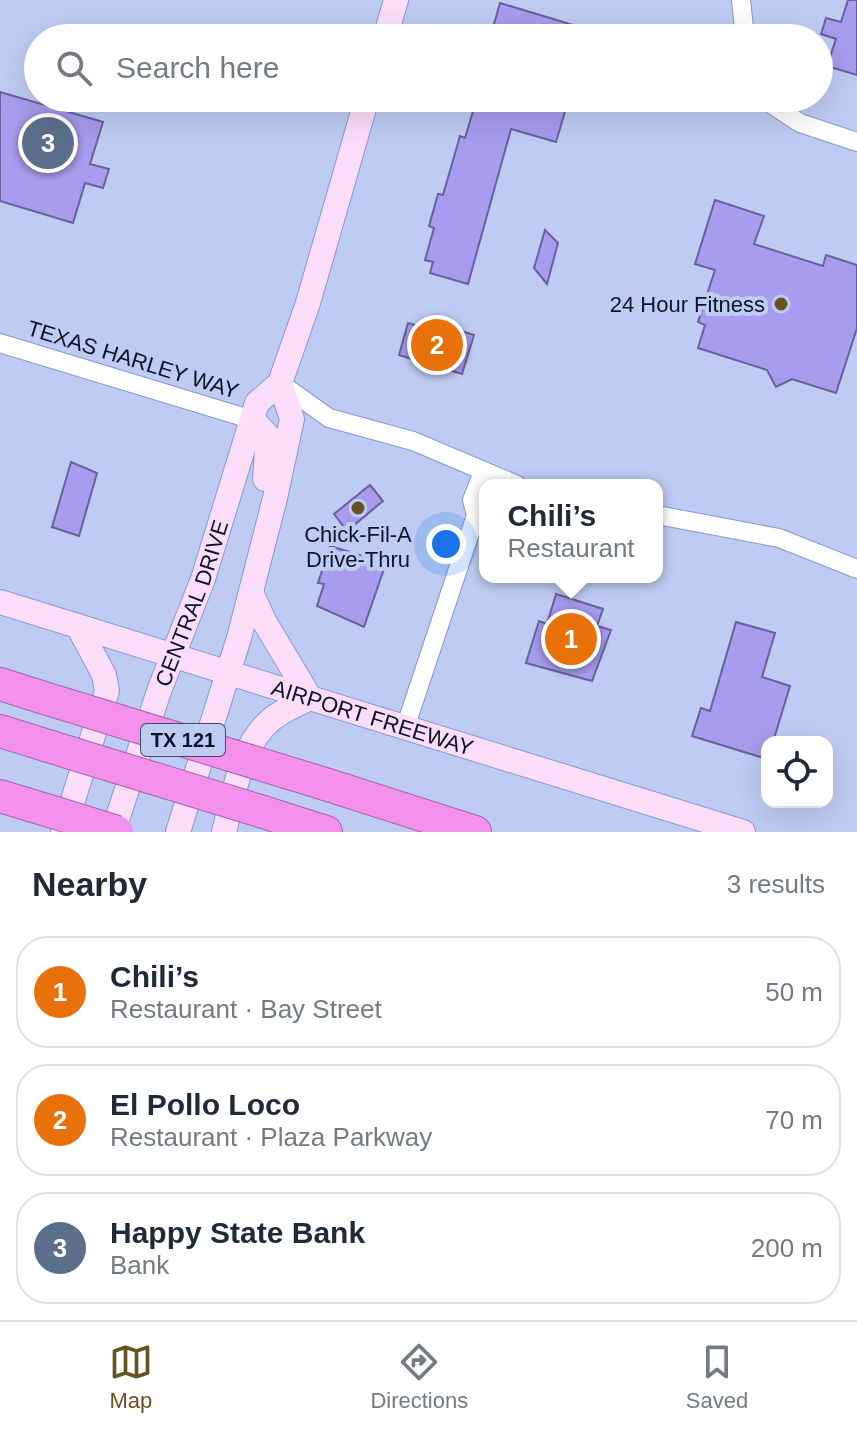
<!DOCTYPE html>
<html lang="en">
<head>
<meta charset="utf-8">
<style>
	:root { --surface:#fff; --page:#f2f2f3; --text:#1f2937; --muted:#747a83; --line:#e0e1e3; --accent:#655321 }
	body { margin:0; font-family:Arial,sans-serif; background:var(--page); color:var(--text) }
	.controls { position:absolute; right:24px; bottom:24px; display:grid; overflow:hidden; border-radius:16px; box-shadow:0 8px 32px #0002 }
	.controls button { width:72px; height:72px; display:grid; place-items:center; padding:0; border:0; border-bottom:2px solid var(--line); background:var(--surface); color:var(--text); font:40px sans-serif }
	.you { position:absolute; left:446px; top:544px; width:28px; height:28px; margin:-20px; border:6px solid #fff; border-radius:50%; background:#1a73e8; box-shadow:0 0 0 12px #1a73e833 }
	.badge { display:grid; place-items:center; width:52px; height:52px; border-radius:50%; background:var(--accent); color:#fff; font-size:26px; font-weight:700 }
	.pin { position:absolute; translate:-50% -50%; border:4px solid #fff; box-shadow:0 2px 8px #0006 }
	.popup { position:absolute; left:479px; top:479px; width:184px; height:104px; box-sizing:border-box; display:grid; place-content:center; border-radius:16px; background:var(--surface); filter:drop-shadow(0 2px 6px #0005); font-size:26px; white-space:nowrap; color:var(--muted) }
	.popup b { font-size:30px; color:var(--text) }
	.popup::after { content:''; position:absolute; left:50%; top:100%; margin-left:-16px; border:16px solid transparent; border-top-color:var(--surface) }
	.list { margin:0; padding:0; list-style:none }
	h2 { display:flex; justify-content:space-between; align-items:center; height:104px; margin:0; padding:0 32px; font-size:34px }
	h2 small { font-size:26px; font-weight:400; color:var(--muted) }
	.list li { display:grid; grid-template-columns:52px 1fr auto; gap:24px; align-items:center; box-sizing:border-box; height:112px; margin:0 16px 16px; padding:0 16px; border:2px solid var(--line); border-radius:32px }
	.list b { display:block; font-size:30px; white-space:nowrap }
	.list p { margin:0; font-size:26px; white-space:nowrap; color:var(--muted) }
	.list em { font-size:26px; font-style:normal; color:var(--muted) }
	.icon { flex:none; width:44px; height:44px; fill:none; stroke:currentColor; stroke-width:2; stroke-linecap:round; stroke-linejoin:round }
	.map { position:relative; flex:none; width:857px; height:832px; overflow:hidden }
	.search { position:absolute; background:var(--surface); box-shadow:0 8px 32px #0002; left:24px; right:24px; top:24px; height:88px; display:flex; align-items:center; gap:20px; box-sizing:border-box; padding:0 28px; border-radius:44px; color:var(--muted); font-size:30px }
	.sheet { height:488px; background:var(--surface) }
	nav { display:flex; justify-content:space-around; align-items:center; box-sizing:border-box; height:112px; border-top:2px solid var(--line); background:var(--surface); font-size:22px; color:var(--muted) }
	nav a { display:grid; justify-items:center; gap:4px }
	nav .on { color:var(--accent) }
	.map>svg:first-child { display:block }
	.building { fill:#a79cee; stroke:#69609d; stroke-width:2 }
	.lines { fill:none; stroke-linecap:round; stroke-linejoin:round }
	.street-casing { stroke:#8398d6; stroke-width:20 }
	.secondary-casing { stroke:#8398d6; stroke-width:26 }
	.highway-casing { stroke:#a365a9; stroke-width:34 }
	.street { stroke:#fff; stroke-width:18 }
	.secondary { stroke:#fcdefa; stroke-width:24 }
	.highway { stroke:#f491ed; stroke-width:32 }
	.highway-bridge-casing { stroke:#a365a9; stroke-width:34; stroke-linecap:butt }
	.highway-bridge { stroke:#f491ed; stroke-width:32 }
	.poi-dot { fill:#655321; stroke:#beccf3; stroke-width:3 }
	.labels { text-anchor:middle; stroke-width:8; stroke-linejoin:round; paint-order:stroke }
	.shield { fill:#beccf3; stroke:#414a66; stroke-width:2 }
	.shield-label { font-size:20px; font-weight:bold; fill:#0c132a }
	.poi-label { font-size:22px; fill:#0c132a; stroke:#beccf3; text-anchor:end }
	.street-label { font-size:22px; fill:#0c132a; stroke:#beccf3 }
</style>
</head>
<body>
<div class="map">
<svg width="857" height="832" viewBox="0 0 857 832">
	<rect width="100%" height="100%" fill="#beccf3"/>
	<g class="building">
		<polygon points="848,0 857,0 857,75 827,66 836,39 821,34 826,18 841,22"/>
		<polygon points="500,3 603,34 603,38 490,38"/>
		<polygon points="0,92 103,122 90,164 109,169 103,188 85,183 73,223 0,201"/>
		<polygon points="477,98 569,98 556,142 511,129 468,284 430,273 433,262 425,260 434,228 429,226 438,194 443,195 460,136 465,138"/>
		<polygon points="715,200 764,216 754,244 823,266 826,255 857,265 857,328 836,393 792,379 776,387 767,370 698,348 705,325 698,322 715,270 695,264"/>
		<polygon points="545,230 558,243 547,284 534,268"/>
		<polygon points="408,323 443,333 445,326 474,335 462,374 399,355"/>
		<polygon points="71,462 97,473 79,536 52,527"/>
		<polygon points="370,485 383,501 347,531 334,514"/>
		<polygon points="330,546 386,563 364,627 317,606 324,584 318,583"/>
		<polygon points="556,594 603,609 597,626 611,630 592,681 526,663 539,621 547,624"/>
		<polygon points="736,622 775,633 762,677 790,686 773,742 767,742 767,759 692,736 701,708 710,711"/>
	</g>
	<g class="lines">
		<g class="street-casing">
			<g id="street">
				<polyline points="741,0 745,38"/>
				<polyline points="762,98 800,123 857,142"/>
				<polyline points="0,343 253,420"/>
				<polyline points="280,383 329,418 413,441 517,485"/>
				<polyline points="657,515 779,538 857,569"/>
				<polyline points="405,728 476,515 472,500 483,472"/>
			</g>
		</g>
		<g class="secondary-casing">
			<g id="secondary">
				<polyline points="385,38 396,0"/>
				<polyline points="253,420 268,436 265,479"/>
				<polyline points="251,592 264,621 310,698"/>
				<path id="s1" d="M0,602L743,832"/>
				<polyline points="63,832 107,691 104,675 78,626"/>
				<path id="s2" d="M113,832L159,691L203,579L257,403L280,383L308,303L367,98"/>
				<polyline points="178,832 239,638 275,498 292,419 280,383"/>
				<path d="M224,832C234,795 240,745 272,719C283,710 298,704 310,698"/>
			</g>
		</g>
		<g class="highway-casing">
			<g id="highway">
				<polyline points="0,684 41,697"/>
				<polyline points="0,731 74,754"/>
				<polyline points="325,784 475,832"/>
				<polyline points="0,796 56,813"/>
				<polyline points="260,811 326,832"/>
			</g>
		</g>
		<use href="#street" class="street"/>
		<use href="#secondary" class="secondary"/>
		<use href="#highway" class="highway"/>
		<g class="highway-bridge-casing">
			<g id="highway-bridge">
				<polyline points="41,697 325,784"/>
				<polyline points="74,754 260,811"/>
				<polyline points="56,813 117,832"/>
			</g>
		</g>
		<use href="#highway-bridge" class="highway-bridge"/>
	</g>
	<g class="poi-dot">
		<circle cx="781" cy="304" r="8"/>
		<circle cx="358" cy="508" r="8"/>
	</g>
	<g class="labels">
		<rect class="shield" x="141" y="724" width="84" height="32" rx="6"/>
		<g class="shield-label">
			<text x="183" y="747">TX 121</text>
		</g>
		<g class="poi-label">
			<text x="765" y="312">24 Hour Fitness</text>
			<text x="358" y="542" text-anchor="middle">Chick-Fil-A<tspan x="358" dy="25">Drive-Thru</tspan></text>
		</g>
		<g class="street-label">
			<text transform="translate(133 359) rotate(17)" y="8">TEXAS HARLEY WAY</text>
			<text dy="8" stroke="none"><textPath href="#s2" startOffset="242">CENTRAL DRIVE</textPath></text>
			<text dy="8" stroke="none"><textPath href="#s1" startOffset="390">AIRPORT FREEWAY</textPath></text>
		</g>
	</g>
</svg>
<div class="controls">
<button><svg class="icon" aria-label="locate" viewBox="0 0 24 24"><circle cx="12" cy="12" r="6"/><path d="M12 2v4M12 18v4M2 12h4M18 12h4"/></svg></button>
</div>
<div class="you"></div>
<div class="pin badge" style="left:571px;top:639px;background:#e8710a">1</div>
<div class="popup"><b>Chili’s</b>Restaurant</div>
<div class="pin badge" style="left:437px;top:345px;background:#e8710a">2</div>
<div class="pin badge" style="left:48px;top:143px;background:#5c6f8a">3</div>
<div class="search"><svg class="icon" aria-label="search" viewBox="0 0 24 24"><circle cx="10" cy="10" r="6"/><path d="M15 15l6 6"/></svg>Search here</div>
</div>
<section class="sheet">
<h2>Nearby<small>3 results</small></h2>
<ul class="list">
<li><span class="badge" style="background:#e8710a">1</span><div><b>Chili’s</b><p>Restaurant · Bay Street</p></div><em>50 m</em></li>
<li><span class="badge" style="background:#e8710a">2</span><div><b>El Pollo Loco</b><p>Restaurant · Plaza Parkway</p></div><em>70 m</em></li>
<li><span class="badge" style="background:#5c6f8a">3</span><div><b>Happy State Bank</b><p>Bank</p></div><em>200 m</em></li>
</ul>
</section>
<nav>
<a class="on"><svg class="icon" aria-label="map" viewBox="0 0 24 24"><path d="M3 6l6-2 6 2 6-2v14l-6 2-6-2-6 2zM9 4v14M15 6v14"/></svg>Map</a>
<a><svg class="icon" aria-label="directions" viewBox="0 0 24 24"><path d="M12 3l9 9-9 9-9-9zM9 14v-3h6M13 9l2 2-2 2"/></svg>Directions</a>
<a><svg class="icon" aria-label="saved" viewBox="0 0 24 24"><path d="M7 4h10v16l-5-4-5 4z"/></svg>Saved</a>
</nav>
</body>
</html>
